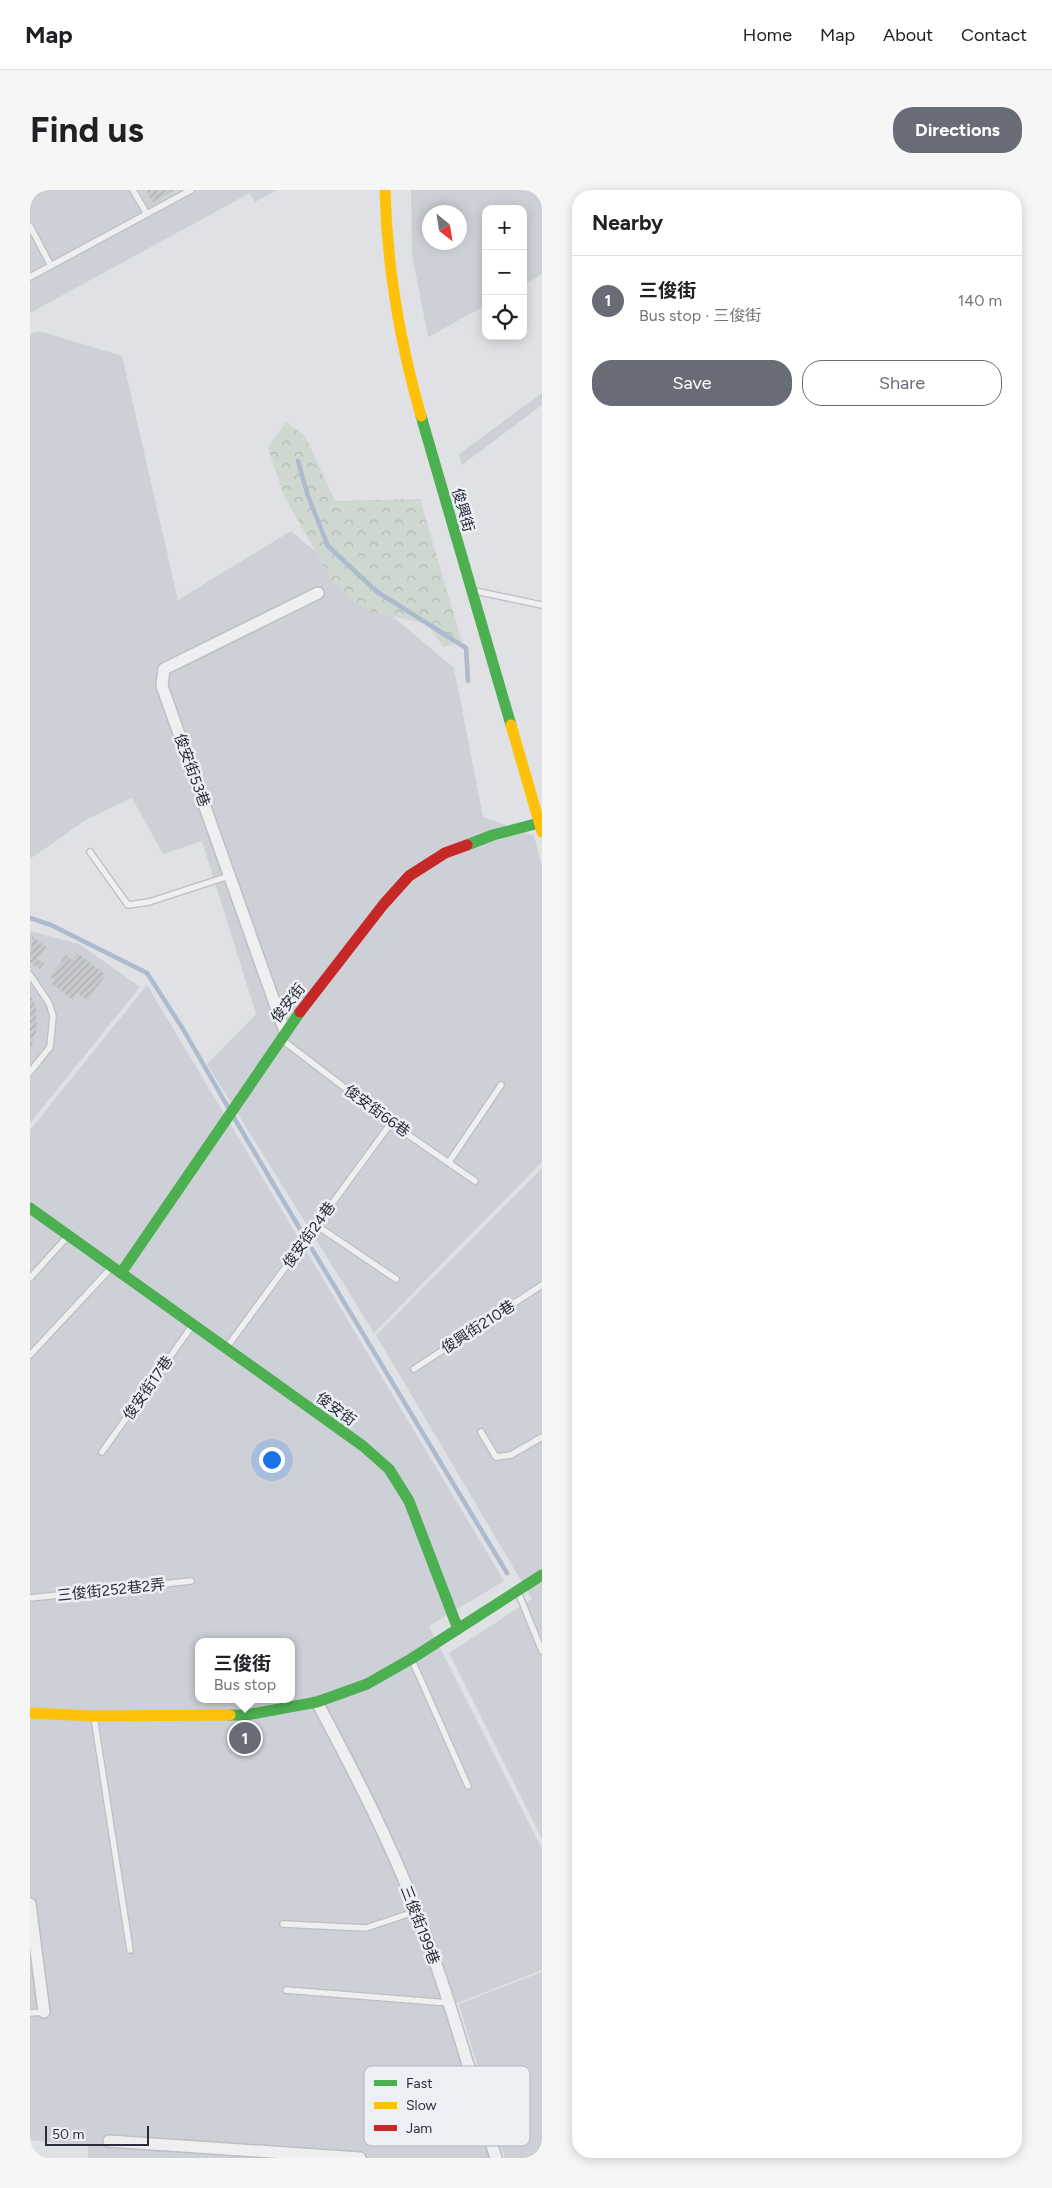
<!DOCTYPE html>
<html lang="en">
<head>
<meta charset="utf-8">
<style>
	:root { --surface:#fff; --page:#f6f6f6; --text:#202124; --muted:#757577; --line:#e0e0e0; --accent:#676c77 }
	body { margin:0; font-family:Figtree,"Noto Sans TC",sans-serif; background:var(--page); color:var(--text) }
	.controls { position:absolute; right:15px; top:15px; display:grid; overflow:hidden; border-radius:10px; box-shadow:0 2px 12px #0003 }
	.controls button { width:45px; height:45px; display:grid; place-items:center; padding:0; border:0; border-bottom:1px solid var(--line); background:var(--surface); color:var(--text); font:25px sans-serif }
	.compass { position:absolute; left:392px; top:15px; width:45px; height:45px; border-radius:50%; background:var(--surface); box-shadow:0 2px 12px #0003; rotate:150deg }
	.scale { position:absolute; left:15px; bottom:12px; width:104px; box-sizing:border-box; padding-left:5px; border:2px solid #272d3c; border-top:0; font-size:14px; line-height:18px; white-space:nowrap; color:#272d3c; -webkit-text-stroke:4px #eceff4; paint-order:stroke }
	.you { position:absolute; left:241px; top:1269px; width:18px; height:18px; margin:-12px; border:4px solid #fff; border-radius:50%; background:#1a73e8; box-shadow:0 0 0 8px #1a73e833 }
	.badge { display:grid; place-items:center; width:32px; height:32px; border-radius:50%; background:var(--accent); color:#fff; font-size:16px; font-weight:700 }
	.pin { position:absolute; translate:-50% -50%; border:2px solid #fff; box-shadow:0 1px 5px #0006 }
	.popup { position:absolute; left:165px; top:1448px; width:100px; height:65px; box-sizing:border-box; display:grid; place-content:center; border-radius:10px; background:var(--surface); filter:drop-shadow(0 1px 4px #0005); font-size:16px; white-space:nowrap; color:var(--muted) }
	.popup b { font-size:19px; color:var(--text) }
	.popup::after { content:''; position:absolute; left:50%; top:100%; margin-left:-10px; border:10px solid transparent; border-top-color:var(--surface) }
	.list { margin:0; padding:0; list-style:none }
	h2 { display:flex; justify-content:space-between; align-items:center; height:65px; margin:0; padding:0 20px; font-size:21px }
	h2 small { font-size:16px; font-weight:400; color:var(--muted) }
	.list li { display:grid; grid-template-columns:32px 1fr auto; gap:15px; align-items:center; box-sizing:border-box; height:90px; padding:0 20px; border-top:1px solid var(--line) }
	.list b { display:block; font-size:19px; white-space:nowrap }
	.list p { margin:0; font-size:16px; white-space:nowrap; color:var(--muted) }
	.list em { font-size:16px; font-style:normal; color:var(--muted) }
	.actions { display:flex; gap:10px; padding:15px 20px }
	.actions a { flex:1; padding:11px 0; border:1px solid var(--accent); border-radius:20px; text-align:center; font-size:18px; color:var(--accent) }
	.actions .main { background:var(--accent); color:#fff }
	.icon { flex:none; width:28px; height:28px; fill:none; stroke:currentColor; stroke-width:2; stroke-linecap:round; stroke-linejoin:round }
	.map { position:relative; flex:none; width:512px; height:1968px; overflow:hidden; border-radius:20px }
	header { display:flex; align-items:center; gap:30px; box-sizing:border-box; height:70px; padding:0 25px; background:var(--surface); border-bottom:1px solid var(--line) }
	header strong { font-size:24px }
	nav { display:flex; gap:28px; margin-inline-start:auto; font-size:18px }
	.intro { display:flex; align-items:center; justify-content:space-between; box-sizing:border-box; height:120px; padding:0 30px }
	h1 { margin:0; font-size:35px }
	.button { padding:12px 22px; border-radius:20px; background:var(--accent); color:#fff; font-size:18px; font-weight:700 }
	main { display:flex; gap:30px; padding:0 30px }
	aside { flex:1; background:var(--surface); border-radius:20px; box-shadow:0 2px 12px #0003 }
	.map>svg:first-child { display:block }
	.built { fill:#cdd0d7; fill-rule:evenodd }
	.forest { fill:url(#forest-crowns) }
	.lines { fill:none; stroke-linecap:round; stroke-linejoin:round }
	.stream { stroke:#aebace; stroke-width:4.5 }
	.building { fill:url(#building-hatch) }
	.lane-casing { stroke:#bdbfc2; stroke-width:8 }
	.street-casing { stroke:#bdbfc2; stroke-width:14 }
	.lane { stroke:#efeff1; stroke-width:5.5 }
	.street { stroke:#efeff1; stroke-width:11 }
	.fast { stroke:#4caf50; stroke-width:11 }
	.slow { stroke:#ffc107; stroke-width:11 }
	.jam { stroke:#c62828; stroke-width:11 }
	.labels { text-anchor:middle; stroke-width:5; stroke-linejoin:round; paint-order:stroke }
	.street-label { font-size:15px; fill:#272d3c; stroke:#eceff4 }
	.key { fill:#eceff4; stroke:#b1b5bd; stroke-width:1 }
	.key-label { font-size:14px; fill:#272d3c }
</style>
</head>
<body>
<header>
<strong>Map</strong>
<nav><a>Home</a><a>Map</a><a>About</a><a>Contact</a></nav>
</header>
<div class="intro"><h1>Find us</h1><a class="button">Directions</a></div>
<main>
<div class="map">
<svg width="512" height="1968" viewBox="0 0 512 1968">
	<defs>
		<pattern id="forest-crowns" width="20" height="18" patternUnits="userSpaceOnUse" patternTransform="scale(1.25)"><rect width="20" height="18" fill="#ced8d0"/><path d="M2 6a3 3 0 1 1 6 0M12 15a3 3 0 1 1 6 0" fill="none" stroke="#b1bab4"/></pattern>
		<pattern id="building-hatch" width="6" height="6" patternUnits="userSpaceOnUse" patternTransform="scale(1.25)"><rect width="6" height="6" fill="#c8c9cc"/><path d="M-1 1l2-2M0 6l6-6M5 7l2-2" fill="none" stroke="#acadb0"/></pattern>
	</defs>
	<rect width="100%" height="100%" fill="#dfe1e4"/>
	<g class="built">
		<polygon points="0,0 247,0 225,12 220,3 0,123"/>
		<path d="M381,0H512V84L493,95V19H456V115L398,147L382,64ZM400,22H430V52H400Z"/>
		<polygon points="9,141 92,166 148,410 261,341 424,478 453,627 504,646 512,677 512,972 344,1143 177,874 226,824 172,651 133,664 102,608 57,629 0,669 0,145"/>
		<polygon points="512,203 512,215 432,275 429,264"/>
		<polygon points="0,741 49,754 110,797 0,933"/>
		<path d="M117,795L474,1391L399,1436L512,1659V1780L417,1817L462,1968H58V1956L0,1950V940ZM169,1452H261V1509H169Z"/>
		<polygon points="512,978 512,1649 419,1463 502,1409 346,1145"/>
		<polygon points="512,1782 512,1968 475,1968 429,1814"/>
	</g>
	<polygon class="forest" points="256,232 275,246 305,311 390,309 432,452 413,457 397,434 335,420 304,394 254,306 238,258"/>
	<g class="lines">
		<g class="stream">
			<polyline points="268,271 278,306 298,356 346,401 436,458 438,491"/>
			<polyline points="0,728 21,735 117,783 153,839 199,919"/>
			<polyline points="203,926 270,1039"/>
			<polyline points="282,1059 477,1383"/>
		</g>
	</g>
	<g class="building">
		<polygon points="116,0 144,0 123,12"/>
		<polygon points="2,746 16,757 7,769 14,773 10,779 0,772"/>
		<polygon points="47,763 76,785 57,810 48,803 43,810 22,794 25,790 20,787 36,765 42,770"/>
		<polygon points="0,804 6,818 7,838 0,860"/>
	</g>
	<g class="lines">
		<g class="lane-casing">
			<g id="lane">
				<polyline points="103,0 117,24"/>
				<polyline points="0,36 21,76"/>
				<polyline points="0,87 161,0"/>
				<polyline points="445,401 512,415"/>
				<polyline points="60,662 98,715 119,712 199,686"/>
				<polyline points="0,785 19,813 23,826 20,857 0,882"/>
				<polyline points="251,849 361,933 445,991"/>
				<polyline points="419,972 471,895"/>
				<polyline points="286,1035 366,1089"/>
				<polyline points="0,1088 37,1047"/>
				<polyline points="197,1157 361,933"/>
				<polyline points="0,1165 81,1078"/>
				<polyline points="384,1179 512,1095"/>
				<polyline points="451,1242 466,1267 481,1265 512,1247"/>
				<polyline points="72,1262 162,1136"/>
				<polyline points="488,1402 512,1461"/>
				<polyline points="0,1408 161,1391"/>
				<polyline points="382,1470 438,1596"/>
				<polyline points="64,1527 100,1760"/>
				<polyline points="253,1734 336,1738 387,1721"/>
				<polyline points="256,1800 419,1813"/>
				<polyline points="0,1823 14,1822"/>
			</g>
		</g>
		<g class="street-casing">
			<g id="street">
				<polyline points="255,842 132,496 134,479 288,403"/>
				<path d="M287,1512C323,1580 359,1649 387,1722C418,1802 441,1886 466,1968"/>
				<polyline points="0,1714 14,1822"/>
				<polyline points="79,1951 330,1968"/>
			</g>
		</g>
		<use href="#lane" class="lane"/>
		<use href="#street" class="street"/>
		<g class="fast">
			<polyline points="391,226 481,535"/>
			<polyline points="437,655 463,645 509,633"/>
			<polyline points="0,1018 333,1256 359,1279 379,1311 428,1439"/>
			<polyline points="91,1083 270,822"/>
			<polyline points="200,1525 216,1525 287,1512 337,1494 381,1469 512,1385"/>
		</g>
		<g class="slow">
			<path d="M355,0C357,76 370,153 391,226"/>
			<polyline points="481,535 512,642"/>
			<polyline points="0,1523 63,1526 200,1525"/>
		</g>
		<polyline class="jam" points="270,822 353,715 379,686 415,663 437,655"/>
	</g>
	<g class="labels">
		<g class="street-label">
			<text transform="translate(433 320) rotate(74)" y="5">俊興街</text>
			<text transform="translate(162 580) rotate(70)" y="5">俊安街53巷</text>
			<text transform="translate(258 813) rotate(-52)" y="5">俊安街</text>
			<text transform="translate(347 921) rotate(36)" y="5">俊安街66巷</text>
			<text transform="translate(279 1045) rotate(-54)" y="5">俊安街24巷</text>
			<text transform="translate(448 1137) rotate(-33)" y="5">俊興街210巷</text>
			<text transform="translate(118 1198) rotate(-55)" y="5">俊安街17巷</text>
			<text transform="translate(306 1219) rotate(36)" y="5">俊安街</text>
			<text transform="translate(81 1400) rotate(-6)" y="5">三俊街252巷2弄</text>
			<text transform="translate(390 1735) rotate(69)" y="5">三俊街199巷</text>
		</g>
	</g>
	<rect x="334" y="1876" width="166" height="80" rx="8" class="key"/>
	<rect x="344" y="1890" width="23" height="6" fill="#4caf50"/>
	<rect x="344" y="1912" width="23" height="7" fill="#ffc107"/>
	<rect x="344" y="1935" width="23" height="6" fill="#c62828"/>
	<g class="key-label">
		<text x="376" y="1898">Fast</text>
		<text x="376" y="1920">Slow</text>
		<text x="376" y="1943">Jam</text>
	</g>
</svg>
<div class="controls">
<button>+</button>
<button>−</button>
<button><svg class="icon" aria-label="locate" viewBox="0 0 24 24"><circle cx="12" cy="12" r="6"/><path d="M12 2v4M12 18v4M2 12h4M18 12h4"/></svg></button>
</div>
<svg class="compass" viewBox="-18 -18 36 36"><path d="M0-13l5 13h-10z" fill="#e53935"/><path d="M0 13l5-13h-10z" fill="#757577"/></svg>
<div class="scale">50 m</div>
<div class="you"></div>
<div class="pin badge" style="left:215px;top:1548px">1</div>
<div class="popup"><b>三俊街</b>Bus stop</div>
</div>
<aside>
<h2>Nearby<small></small></h2>
<ul class="list">
<li><span class="badge">1</span><div><b>三俊街</b><p>Bus stop · 三俊街</p></div><em>140 m</em></li>
</ul>
<div class="actions"><a class="main">Save</a><a>Share</a></div>
</aside>
</main>
</body>
</html>
